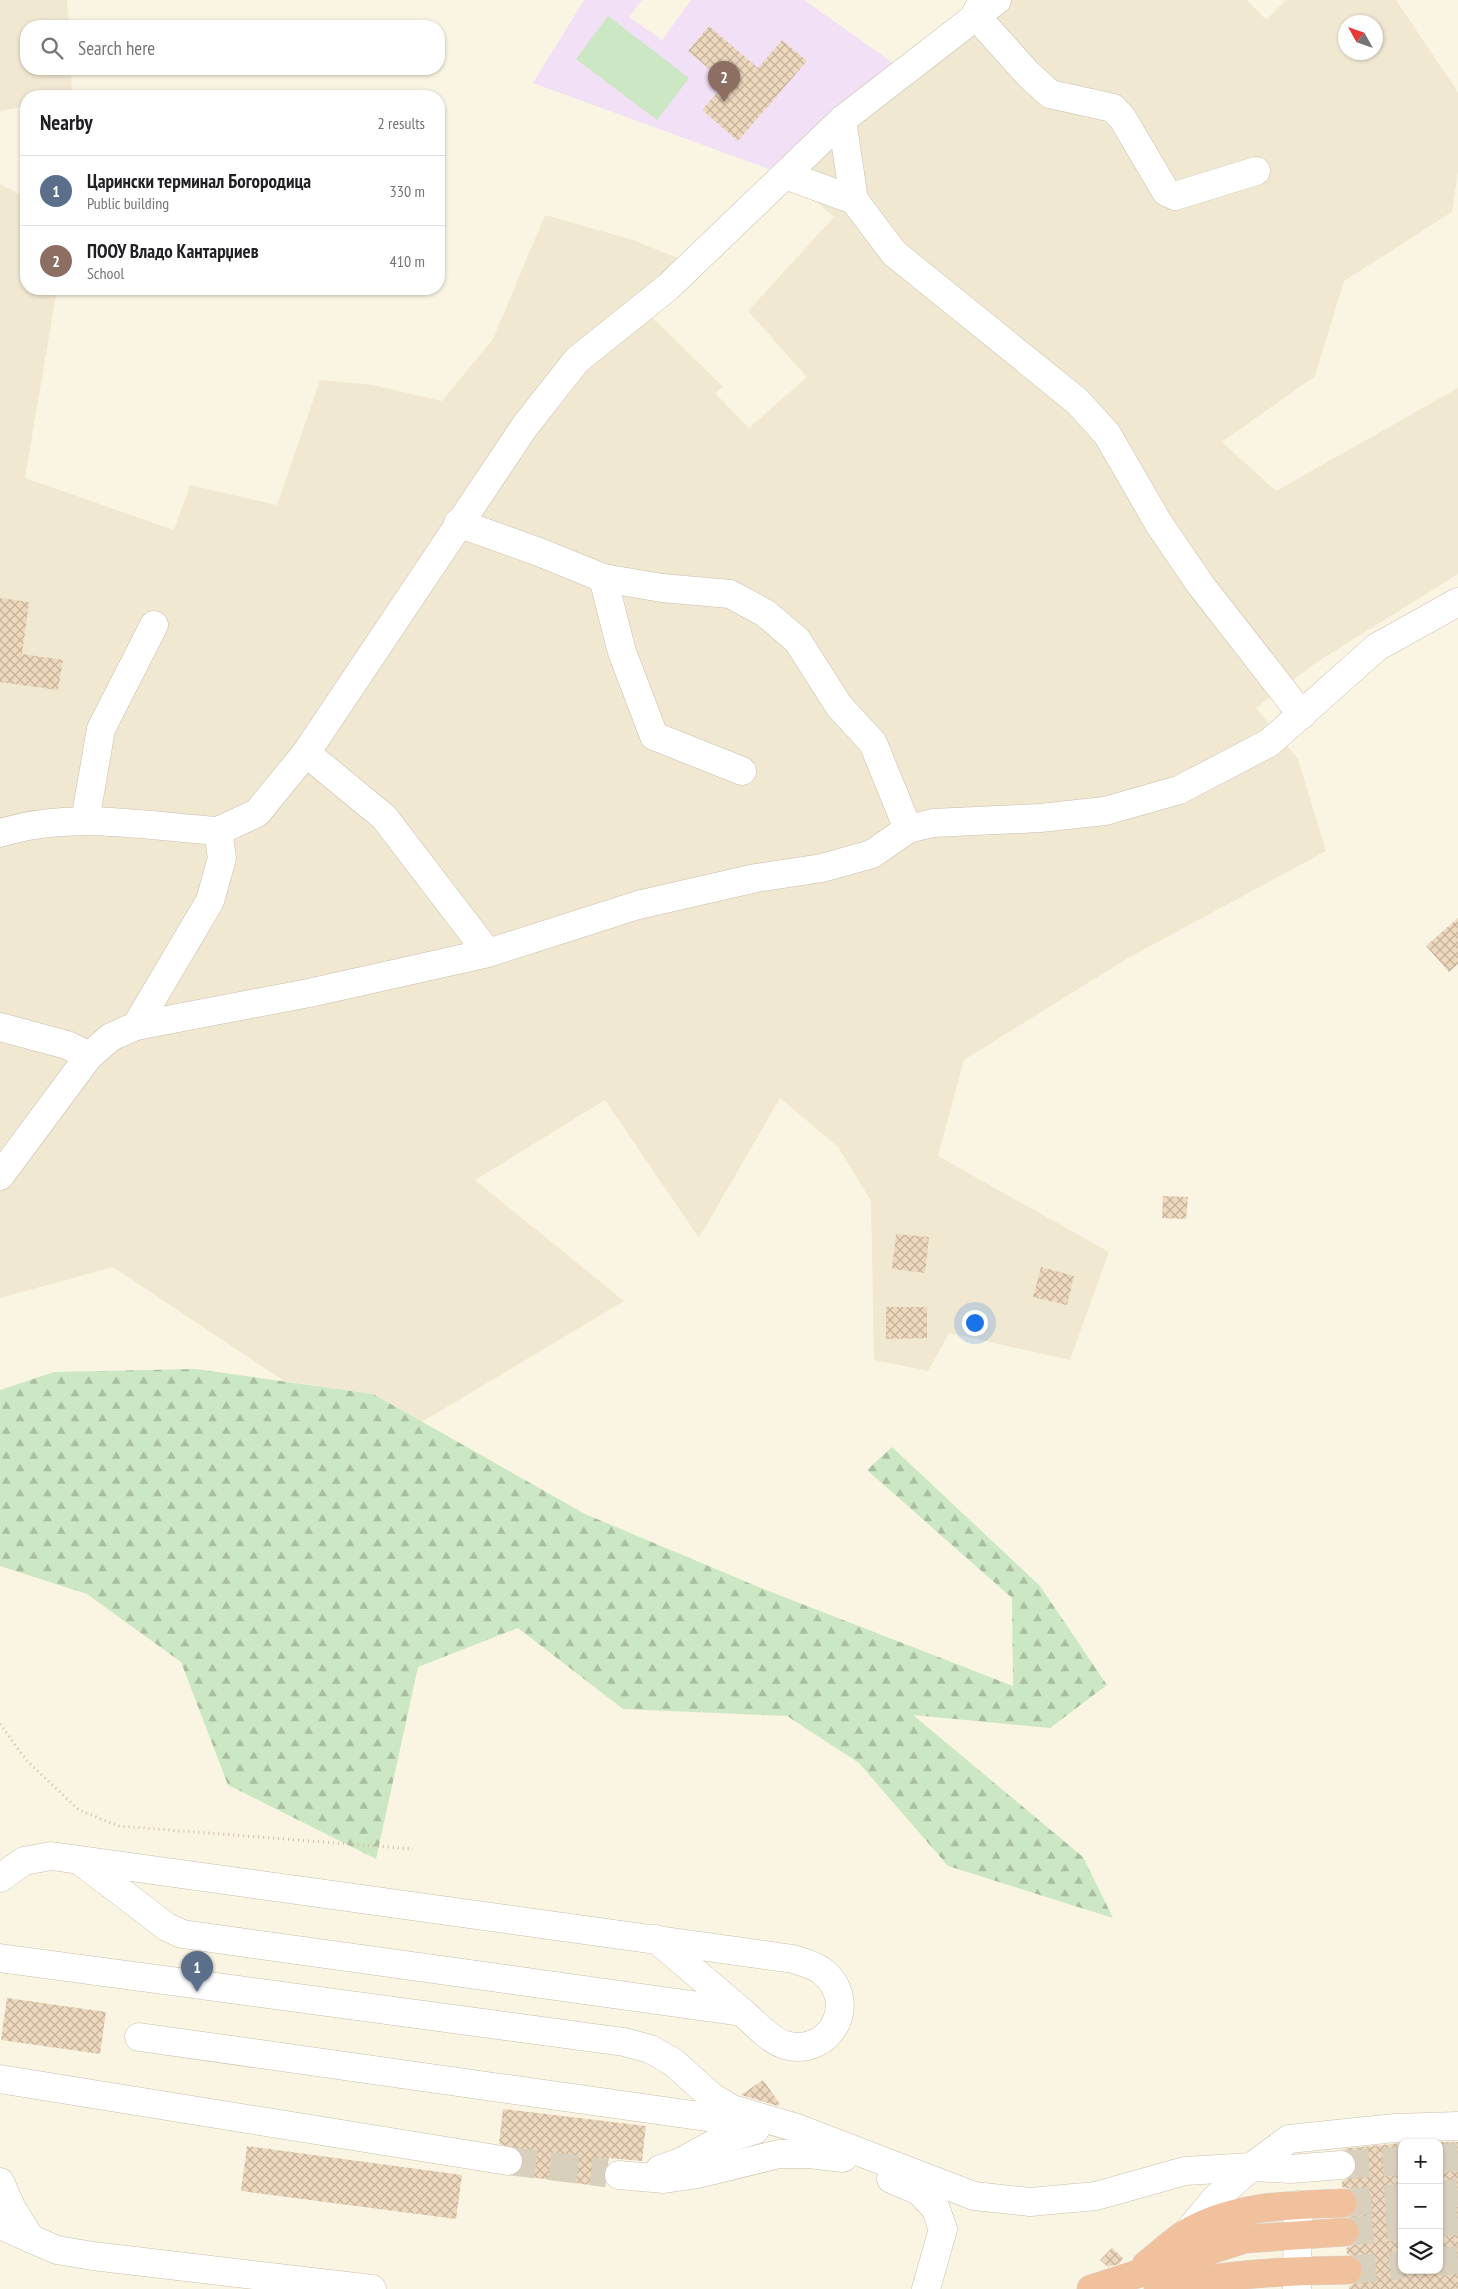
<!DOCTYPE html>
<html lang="en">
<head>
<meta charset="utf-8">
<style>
	:root { --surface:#fff; --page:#f2f2f2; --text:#202124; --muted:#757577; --line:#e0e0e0; --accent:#0b8043 }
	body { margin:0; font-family:"PT Sans Narrow",sans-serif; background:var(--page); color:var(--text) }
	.controls { position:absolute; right:15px; bottom:15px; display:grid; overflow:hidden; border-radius:10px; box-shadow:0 1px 4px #0004 }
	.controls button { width:45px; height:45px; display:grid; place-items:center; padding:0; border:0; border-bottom:1px solid var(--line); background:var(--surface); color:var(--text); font:25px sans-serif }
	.compass { position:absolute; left:1338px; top:15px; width:45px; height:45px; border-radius:50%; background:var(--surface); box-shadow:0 1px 4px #0004; rotate:310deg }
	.you { position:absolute; left:974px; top:1322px; width:18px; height:18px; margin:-12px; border:4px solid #fff; border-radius:50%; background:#1a73e8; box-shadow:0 0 0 8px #1a73e833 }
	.badge { display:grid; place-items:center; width:32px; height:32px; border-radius:50%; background:var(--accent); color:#fff; font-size:16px; font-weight:700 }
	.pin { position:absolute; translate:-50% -41px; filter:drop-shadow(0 1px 2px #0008) }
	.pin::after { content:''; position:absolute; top:26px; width:18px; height:15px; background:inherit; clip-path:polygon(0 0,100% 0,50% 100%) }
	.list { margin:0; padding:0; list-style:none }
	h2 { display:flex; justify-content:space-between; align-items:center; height:65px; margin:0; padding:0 20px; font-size:21px }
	h2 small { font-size:16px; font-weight:400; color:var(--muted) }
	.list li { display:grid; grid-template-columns:32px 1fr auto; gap:15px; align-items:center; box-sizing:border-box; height:70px; padding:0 20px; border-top:1px solid var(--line) }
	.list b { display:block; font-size:19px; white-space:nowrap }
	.list p { margin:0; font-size:16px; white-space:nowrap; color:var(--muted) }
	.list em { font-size:16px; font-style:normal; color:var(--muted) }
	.icon { flex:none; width:28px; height:28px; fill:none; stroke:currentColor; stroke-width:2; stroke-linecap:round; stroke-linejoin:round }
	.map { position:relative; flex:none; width:1458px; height:2289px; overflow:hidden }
	.search { position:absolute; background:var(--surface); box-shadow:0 1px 4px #0004; left:20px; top:20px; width:425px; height:55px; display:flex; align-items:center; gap:12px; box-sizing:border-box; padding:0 18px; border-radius:20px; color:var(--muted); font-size:19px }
	.panel { position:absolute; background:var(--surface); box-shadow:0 1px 4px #0004; left:20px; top:90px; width:425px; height:205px; border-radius:20px }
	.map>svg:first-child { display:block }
	.residential { fill:#f1e8d2; fill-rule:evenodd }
	.education { fill:#f2e0f6 }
	.forest { fill:url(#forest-firs) }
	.green { fill:#cbe7c3 }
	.building { fill:url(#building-cross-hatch) }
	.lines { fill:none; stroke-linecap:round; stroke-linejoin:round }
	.minor-tunnel { stroke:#d8d0bd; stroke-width:28; stroke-dasharray:28 14; stroke-linecap:butt }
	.highway-tunnel { stroke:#d8d0bd; stroke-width:28; stroke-dasharray:28 14; stroke-linecap:butt }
	.minor-casing { stroke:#cbbeaa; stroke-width:29 }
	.highway-casing { stroke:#dad5d0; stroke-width:29 }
	.path { stroke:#d2bca0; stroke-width:3; stroke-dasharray:1 4; stroke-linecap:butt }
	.minor { stroke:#fff; stroke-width:28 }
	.highway { stroke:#f1c19e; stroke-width:28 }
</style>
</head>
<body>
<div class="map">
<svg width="1458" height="2289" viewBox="0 0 1458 2289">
	<defs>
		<pattern id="forest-firs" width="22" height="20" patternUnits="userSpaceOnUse" patternTransform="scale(1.25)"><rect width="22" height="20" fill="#cbe7c3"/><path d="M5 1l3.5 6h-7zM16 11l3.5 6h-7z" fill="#a9bea0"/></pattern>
		<pattern id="building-cross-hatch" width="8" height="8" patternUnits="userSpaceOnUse" patternTransform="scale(1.25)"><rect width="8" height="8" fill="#eed8bd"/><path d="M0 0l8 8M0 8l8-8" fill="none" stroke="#c5b29c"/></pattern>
	</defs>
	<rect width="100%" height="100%" fill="#faf5e3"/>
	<g class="residential">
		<polygon points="0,0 67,0 69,26 26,26 26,69 71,69 72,96 26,96 26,106 0,111"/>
		<path d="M997,0H1247L1266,20L1286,0H1396L1458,92V172L1452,212L1344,281L1315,376L1222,442L1276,491L1458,388V574L1317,662L1256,708L1298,759L1326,851L1128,958L964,1060L938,1156L1109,1252L1070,1360L949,1333L928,1371L874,1360L871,1201L838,1147L780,1098L699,1238L605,1100L475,1180L624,1301L422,1422L373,1394L284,1381L113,1267L0,1298V184L26,197V289H57L25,478L174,530L190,485L277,505L320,380L373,385L442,401L493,339L545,215L633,240L678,258L636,301L723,387L715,393L749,428L807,377L748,311L834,217L785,175ZM1346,22H1376V52H1346Z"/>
	</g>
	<polygon class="education" points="584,0 642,0 629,17 662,40 691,0 804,0 904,71 785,175 533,83"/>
	<polygon class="forest" points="196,1369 373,1394 585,1514 766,1590 1013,1686 1012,1598 867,1470 892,1447 1040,1586 1107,1685 1050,1728 913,1715 1083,1857 1113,1918 948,1866 859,1763 787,1716 623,1709 518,1628 418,1667 376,1859 228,1785 181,1662 87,1594 0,1566 0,1390 54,1372"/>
	<polygon class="green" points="608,16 689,78 657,120 576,59"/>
	<g class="building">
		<polygon points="709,26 758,68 782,40 807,61 738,141 702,110 726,83 688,51"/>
		<polygon points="0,598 29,602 22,654 63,660 58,690 0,682"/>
		<polygon points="1458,918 1458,964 1449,972 1426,946"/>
		<polygon points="1163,1196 1188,1197 1186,1219 1162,1218"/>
		<polygon points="896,1234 929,1237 925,1273 892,1269"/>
		<polygon points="1041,1267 1074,1276 1067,1305 1033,1297"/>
		<polygon points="886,1307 927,1307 927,1338 886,1339"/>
		<polygon points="7,1998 106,2012 100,2054 1,2040"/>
		<polygon points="763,2080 780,2104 778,2106 741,2095"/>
		<polygon points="503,2109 646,2126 642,2161 609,2158 604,2173 605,2187 514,2175 520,2170 523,2164 523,2156 517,2149 499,2144"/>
		<polygon points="1458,2142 1458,2289 1349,2289 1349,2286 1356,2283 1361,2278 1364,2269 1362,2262 1356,2257 1347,2254 1346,2248 1354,2245 1359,2239 1361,2231 1358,2223 1348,2217 1357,2210 1359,2202 1356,2195 1351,2189 1342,2187 1342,2181 1349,2178 1355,2172 1356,2163 1354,2156 1348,2151 1340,2149 1402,2143 1402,2270 1439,2270 1439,2142"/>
		<polygon points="247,2146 462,2175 456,2219 241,2191"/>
		<polygon points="1112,2248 1123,2258 1119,2264 1108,2267 1100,2260"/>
	</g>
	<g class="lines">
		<g class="minor-tunnel">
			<polyline points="1439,2158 1458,2157"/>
			<polyline points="508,2161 607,2173"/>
			<polyline points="1341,2165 1402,2161"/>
		</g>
		<g class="highway-tunnel">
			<polyline points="1439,2195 1458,2193"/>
			<polyline points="1343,2203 1402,2198"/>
			<polyline points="1439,2223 1458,2221"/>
			<polyline points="1345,2232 1402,2226"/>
			<polyline points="1439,2262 1458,2260"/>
			<polyline points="1348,2270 1402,2265"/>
		</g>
		<g class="minor-casing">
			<g id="minor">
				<polyline points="983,0 975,15 1029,75 1050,94 1113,108 1123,119 1166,192 1175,196 1256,171"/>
				<polyline points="842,120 854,200"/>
				<polyline points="785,175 854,200 894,253 1077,401 1107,434 1159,524 1200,584 1302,715"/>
				<polyline points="458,523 539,552 603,578 662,588 730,594 765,613 797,640 839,706 873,743 908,829"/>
				<polyline points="603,578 622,652 654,736 742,771"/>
				<polyline points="306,753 384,817 488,953"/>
				<polyline points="85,821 101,729 154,625"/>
				<path d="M0,833C71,811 145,826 218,831"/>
				<polyline points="136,1026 210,901 222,858 218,831 257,813 306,753 525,426 577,360 668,287 842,120 997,0"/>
				<polyline points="0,1027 67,1045 89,1056"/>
				<polyline points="0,1176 89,1056 111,1037 136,1026 309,993 488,953 638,905 756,878 822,868 872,854 908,829 933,823 1040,818 1105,811 1179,790 1269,743 1377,647 1458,602"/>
				<path d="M0,1878L24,1861L51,1856L793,1959C802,1962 815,1965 822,1971C861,2002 830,2058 785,2045C769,2040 754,2022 742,2012L182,1934L167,1927L79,1860"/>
				<polyline points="656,1939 742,2012"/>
				<polyline points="0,1958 624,2042 650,2049 673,2062 712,2097 732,2109 797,2128 974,2196 1030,2202 1096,2196 1185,2171 1251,2167 1289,2139 1395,2128 1458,2126"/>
				<polyline points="139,2037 721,2119 746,2127"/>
				<polyline points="0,2079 508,2161"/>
				<polyline points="660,2169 681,2162 717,2142 755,2130"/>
				<polyline points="619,2175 664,2179 698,2174 779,2154 809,2154 843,2158"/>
				<polyline points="891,2179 919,2191 936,2209 943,2229 926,2289"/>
				<polyline points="0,2182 12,2209 31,2239"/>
				<polyline points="0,2225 57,2250 93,2256 372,2289"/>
				<polyline points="1186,2234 1215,2199 1251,2167 1291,2169 1341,2165"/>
				<polyline points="1297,2289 1298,2205"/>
			</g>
		</g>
		<g class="highway-casing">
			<g id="highway">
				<path d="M1146,2265C1159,2255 1171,2243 1185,2234C1232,2205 1291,2205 1343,2203"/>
				<polyline points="1091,2289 1245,2239 1345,2232"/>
				<path d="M1158,2289C1220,2274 1284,2271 1348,2270"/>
			</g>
		</g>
		<polyline class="path" points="0,1724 27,1761 79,1810 118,1826 413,1849"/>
		<use href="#minor" class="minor"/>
		<use href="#highway" class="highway"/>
	</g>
</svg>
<div class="controls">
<button>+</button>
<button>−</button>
<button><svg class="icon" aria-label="layers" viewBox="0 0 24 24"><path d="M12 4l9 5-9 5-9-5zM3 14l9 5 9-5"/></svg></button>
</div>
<svg class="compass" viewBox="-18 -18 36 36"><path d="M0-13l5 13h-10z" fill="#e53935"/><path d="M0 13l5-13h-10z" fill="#757577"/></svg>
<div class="you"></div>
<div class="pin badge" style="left:197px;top:1992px;background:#5c6f8a">1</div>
<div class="pin badge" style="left:724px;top:102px;background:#8d6e63">2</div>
<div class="search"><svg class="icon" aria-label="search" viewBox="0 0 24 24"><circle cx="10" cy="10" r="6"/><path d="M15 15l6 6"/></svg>Search here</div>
<section class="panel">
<h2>Nearby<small>2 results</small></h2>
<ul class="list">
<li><span class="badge" style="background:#5c6f8a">1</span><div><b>Царински терминал Богородица</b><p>Public building</p></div><em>330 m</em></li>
<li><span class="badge" style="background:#8d6e63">2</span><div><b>ПООУ Владо Кантарџиев</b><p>School</p></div><em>410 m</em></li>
</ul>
</section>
</div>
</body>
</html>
